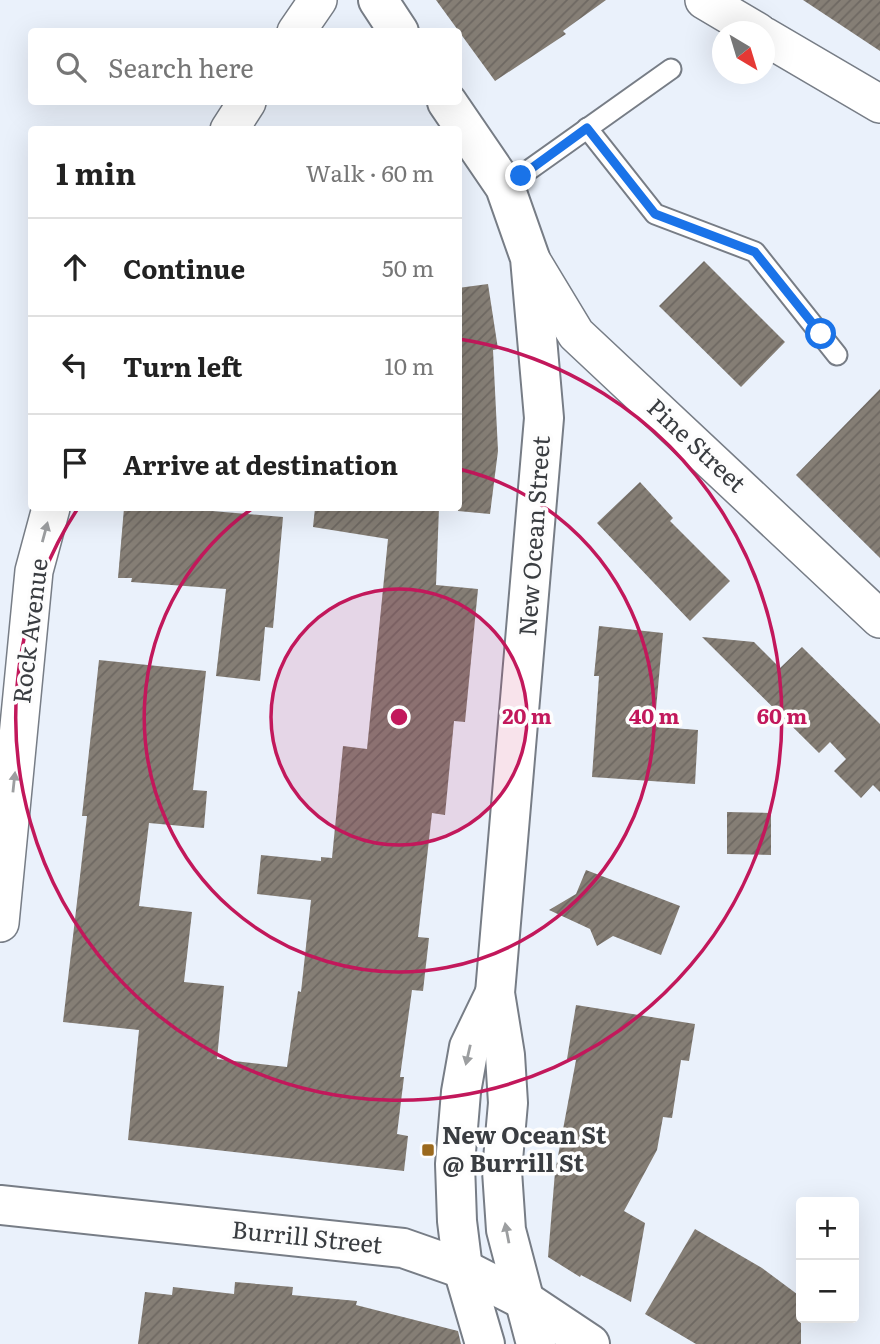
<!DOCTYPE html>
<html lang="en">
<head>
<meta charset="utf-8">
<style>
	:root { --surface:#fff; --page:#f2f2f2; --text:#222; --muted:#767676; --line:#e0e0e0 }
	body { margin:0; font-family:Literata,serif; background:var(--page); color:var(--text) }
	.controls { position:absolute; right:21px; bottom:21px; display:grid; overflow:hidden; border-radius:7px; box-shadow:0 7px 28px #0002 }
	.controls button { width:63px; height:63px; display:grid; place-items:center; padding:0; border:0; border-bottom:2px solid var(--line); background:var(--surface); color:var(--text); font:35px sans-serif }
	.compass { position:absolute; left:712px; top:21px; width:63px; height:63px; border-radius:50%; background:var(--surface); box-shadow:0 7px 28px #0002; rotate:142deg }
	.stop { position:absolute; width:21px; height:21px; margin:-16px; border:5px solid #1a73e8; border-radius:50%; background:#fff }
	.stop.end { background:#1a73e8; border-color:#fff; box-shadow:0 2px 7px #0008 }
	.list { margin:0; padding:0; list-style:none }
	h2 { display:flex; justify-content:space-between; align-items:center; height:91px; margin:0; padding:0 28px; font-size:30px }
	h2 small { font-size:23px; font-weight:400; color:var(--muted) }
	.list li { display:grid; grid-template-columns:46px 1fr auto; gap:21px; align-items:center; box-sizing:border-box; height:98px; padding:0 28px; border-top:2px solid var(--line) }
	.list b { display:block; font-size:26px; white-space:nowrap }
	.list em { font-size:23px; font-style:normal; color:var(--muted) }
	.icon { flex:none; width:38px; height:38px; fill:none; stroke:currentColor; stroke-width:2; stroke-linecap:round; stroke-linejoin:round }
	.map { position:relative; flex:none; width:880px; height:1344px; overflow:hidden }
	.search { position:absolute; background:var(--surface); box-shadow:0 7px 28px #0002; left:28px; top:28px; width:434px; height:77px; display:flex; align-items:center; gap:18px; box-sizing:border-box; padding:0 24px; border-radius:7px; color:var(--muted); font-size:26px }
	.panel { position:absolute; background:var(--surface); box-shadow:0 7px 28px #0002; left:28px; top:126px; width:434px; height:385px; border-radius:7px }
	.map>svg:first-child { display:block }
	.building { fill:url(#building-hatch) }
	.lines { fill:none; stroke-linecap:round; stroke-linejoin:round }
	.lane-casing { stroke:#777d86; stroke-width:23 }
	.street-casing { stroke:#777d86; stroke-width:40 }
	.secondary-casing { stroke:#777d86; stroke-width:42 }
	.highway-casing { stroke:#777d86; stroke-width:42 }
	.lane { stroke:#fff; stroke-width:19 }
	.street { stroke:#fff; stroke-width:37 }
	.secondary { stroke:#fff; stroke-width:38 }
	.highway { stroke:#fff; stroke-width:38 }
	.oneway { fill:#9c9ea0 }
	.route { stroke:#1a73e8; stroke-width:9 }
	.ring { fill:none; stroke:#c2185b; stroke-width:3.5 }
	.poi-dot { fill:#9b691d; stroke:#fdfdfd; stroke-width:2.5 }
	.labels { text-anchor:middle; stroke-width:7; stroke-linejoin:round; paint-order:stroke }
	.street-label { font-size:24px; fill:#3a3d41; stroke:#fdfdfd }
	.poi-label { font-size:24px; font-weight:bold; fill:#3a3d41; stroke:#fdfdfd; text-anchor:start }
	.centre { fill:#c2185b; stroke:#fdfdfd; stroke-width:3.5 }
	.ring-label { font-size:21px; text-anchor:middle; font-weight:bold; fill:#c2185b; stroke:#fdfdfd; stroke-width:7; stroke-linejoin:round; paint-order:stroke }
</style>
</head>
<body>
<div class="map">
<svg width="880" height="1344" viewBox="0 0 880 1344">
	<defs>
		<pattern id="building-hatch" width="6" height="6" patternUnits="userSpaceOnUse" patternTransform="scale(1.75)"><rect width="6" height="6" fill="#857e75"/><path d="M-1 1l2-2M0 6l6-6M5 7l2-2" fill="none" stroke="#6e6862"/></pattern>
	</defs>
	<rect width="100%" height="100%" fill="#eaf1fb"/>
	<g class="building">
		<polygon points="436,0 606,0 563,31 566,34 495,81"/>
		<polygon points="803,0 880,0 880,51"/>
		<polygon points="704,261 785,342 741,387 659,306"/>
		<polygon points="488,284 498,349 493,350 498,451 490,514 458,511 458,288"/>
		<polygon points="880,389 880,558 796,475"/>
		<polygon points="640,482 673,518 670,521 730,581 690,621 597,523"/>
		<polygon points="124,508 177,508 283,517 273,628 265,627 260,681 216,676 226,589 131,582 132,578 118,578"/>
		<polygon points="315,508 439,508 436,585 478,589 465,722 454,721 445,815 432,813 418,937 429,938 423,991 412,990 400,1077 404,1077 397,1134 408,1136 404,1171 128,1140 139,1030 63,1022 87,816 82,816 99,660 206,671 193,790 207,791 204,828 149,823 139,906 192,912 184,982 224,986 217,1059 287,1067 298,991 301,992 311,900 257,894 261,855 321,861 321,857 332,858 343,746 367,749 388,539 313,527"/>
		<polygon points="599,626 663,633 655,720 659,720 659,727 698,730 695,784 592,777 599,676 594,676"/>
		<polygon points="702,637 754,642 780,668 802,647 880,724 880,792 873,785 861,798 834,771 846,759 830,742 819,753"/>
		<polygon points="727,812 771,813 771,855 727,854"/>
		<polygon points="586,870 680,906 661,955 613,936 597,946 590,929 549,910 576,894"/>
		<polygon points="576,1005 695,1024 689,1061 681,1060 672,1118 663,1117 657,1150 624,1211 645,1223 631,1302 581,1275 580,1277 548,1257 555,1172 576,1060 567,1059"/>
		<polygon points="695,1229 762,1268 801,1297 801,1344 696,1344 645,1314"/>
		<polygon points="235,1282 293,1287 292,1295 357,1301 356,1305 458,1331 461,1344 138,1344 145,1292 172,1295 173,1287 234,1294"/>
	</g>
	<g class="lines">
		<g class="lane-casing">
			<g id="lane">
				<polyline points="587,128 655,214 755,252 837,355"/>
				<polyline points="505,187 671,69"/>
			</g>
		</g>
		<g class="street-casing">
			<g id="street">
				<polyline points="704,0 758,32"/>
				<polyline points="296,32 318,0"/>
				<polyline points="764,36 880,104"/>
				<polyline points="229,130 247,102"/>
				<polyline points="530,258 576,334 880,619"/>
				<polyline points="0,923 34,571 51,508"/>
			</g>
		</g>
		<g class="secondary-casing">
			<polyline id="secondary" points="0,1205 403,1248 463,1269 524,1300 590,1344"/>
		</g>
		<g class="highway-casing">
			<g id="highway">
				<polyline points="378,0 399,32"/>
				<polyline points="447,102 505,187 530,258 544,418 495,993 505,1055 508,1103 502,1171 506,1230 536,1344"/>
				<polyline points="485,1344 463,1269 457,1221 455,1164 461,1092 469,1047 495,993"/>
			</g>
		</g>
		<use href="#lane" class="lane"/>
		<use href="#street" class="street"/>
		<use href="#secondary" class="secondary"/>
		<use href="#highway" class="highway"/>
	</g>
	<defs><path id="oneway-solid" d="M-6-.8H1V-3.2L6.5 0L1 3.2V.8H-6Z" transform="scale(1.75)"/></defs>
	<g class="oneway">
		<use href="#oneway-solid" transform="translate(45 532) rotate(-75)"/>
		<use href="#oneway-solid" transform="translate(14 782) rotate(-84)"/>
		<use href="#oneway-solid" transform="translate(468 1055) rotate(103)"/>
		<use href="#oneway-solid" transform="translate(507 1233) rotate(-101)"/>
	</g>
	<g class="lines">
		<polyline class="route" points="521,176 587,128 655,214 755,252 821,334"/>
	</g>
	<circle cx="399" cy="717" r="128" fill="#c2185b" fill-opacity=".12"/>
	<g class="ring">
		<circle cx="399" cy="717" r="128"/>
		<path d="M459 469A255 255 0 1 1 253 508"/>
		<path d="M459 339A383 383 0 1 1 78 508"/>
	</g>
	<rect class="poi-dot" x="421" y="1143" width="14" height="14" rx="3.5"/>
	<g class="labels">
		<g class="street-label">
			<text transform="translate(696 446) rotate(43)" y="8">Pine Street</text>
			<text transform="translate(535 536) rotate(-86)" y="8">New Ocean Street</text>
			<text transform="translate(31 631) rotate(-83)" y="8">Rock Avenue</text>
			<text transform="translate(307 1238) rotate(6)" y="8">Burrill Street</text>
		</g>
		<g class="poi-label">
			<text x="442" y="1144">New Ocean St<tspan x="442" dy="28">@ Burrill St</tspan></text>
		</g>
	</g>
	<circle cx="399" cy="717" r="10" class="centre"/>
	<g class="ring-label">
		<text x="527" y="724">20 m</text>
		<text x="654" y="724">40 m</text>
		<text x="782" y="724">60 m</text>
	</g>
</svg>
<div class="controls">
<button>+</button>
<button>−</button>
</div>
<svg class="compass" viewBox="-18 -18 36 36"><path d="M0-13l5 13h-10z" fill="#e53935"/><path d="M0 13l5-13h-10z" fill="#767676"/></svg>
<div class="stop" style="left:821px;top:334px"></div>
<div class="stop end" style="left:521px;top:176px"></div>
<div class="search"><svg class="icon" aria-label="search" viewBox="0 0 24 24"><circle cx="10" cy="10" r="6"/><path d="M15 15l6 6"/></svg>Search here</div>
<section class="panel">
<h2>1 min<small>Walk · 60 m</small></h2>
<ul class="list">
<li><svg class="icon" aria-label="ahead" viewBox="0 0 24 24"><path d="M12 20V5M6 11l6-6 6 6"/></svg><div><b>Continue</b></div><em>50 m</em></li>
<li><svg class="icon" aria-label="left" viewBox="0 0 24 24"><path d="M17 20v-9H6M10 6l-5 5 5 5"/></svg><div><b>Turn left</b></div><em>10 m</em></li>
<li><svg class="icon" aria-label="arrive" viewBox="0 0 24 24"><path d="M6 21V4h12l-3 4 3 4H6"/></svg><div><b>Arrive at destination</b></div></li>
</ul>
</section>
</div>
</body>
</html>
